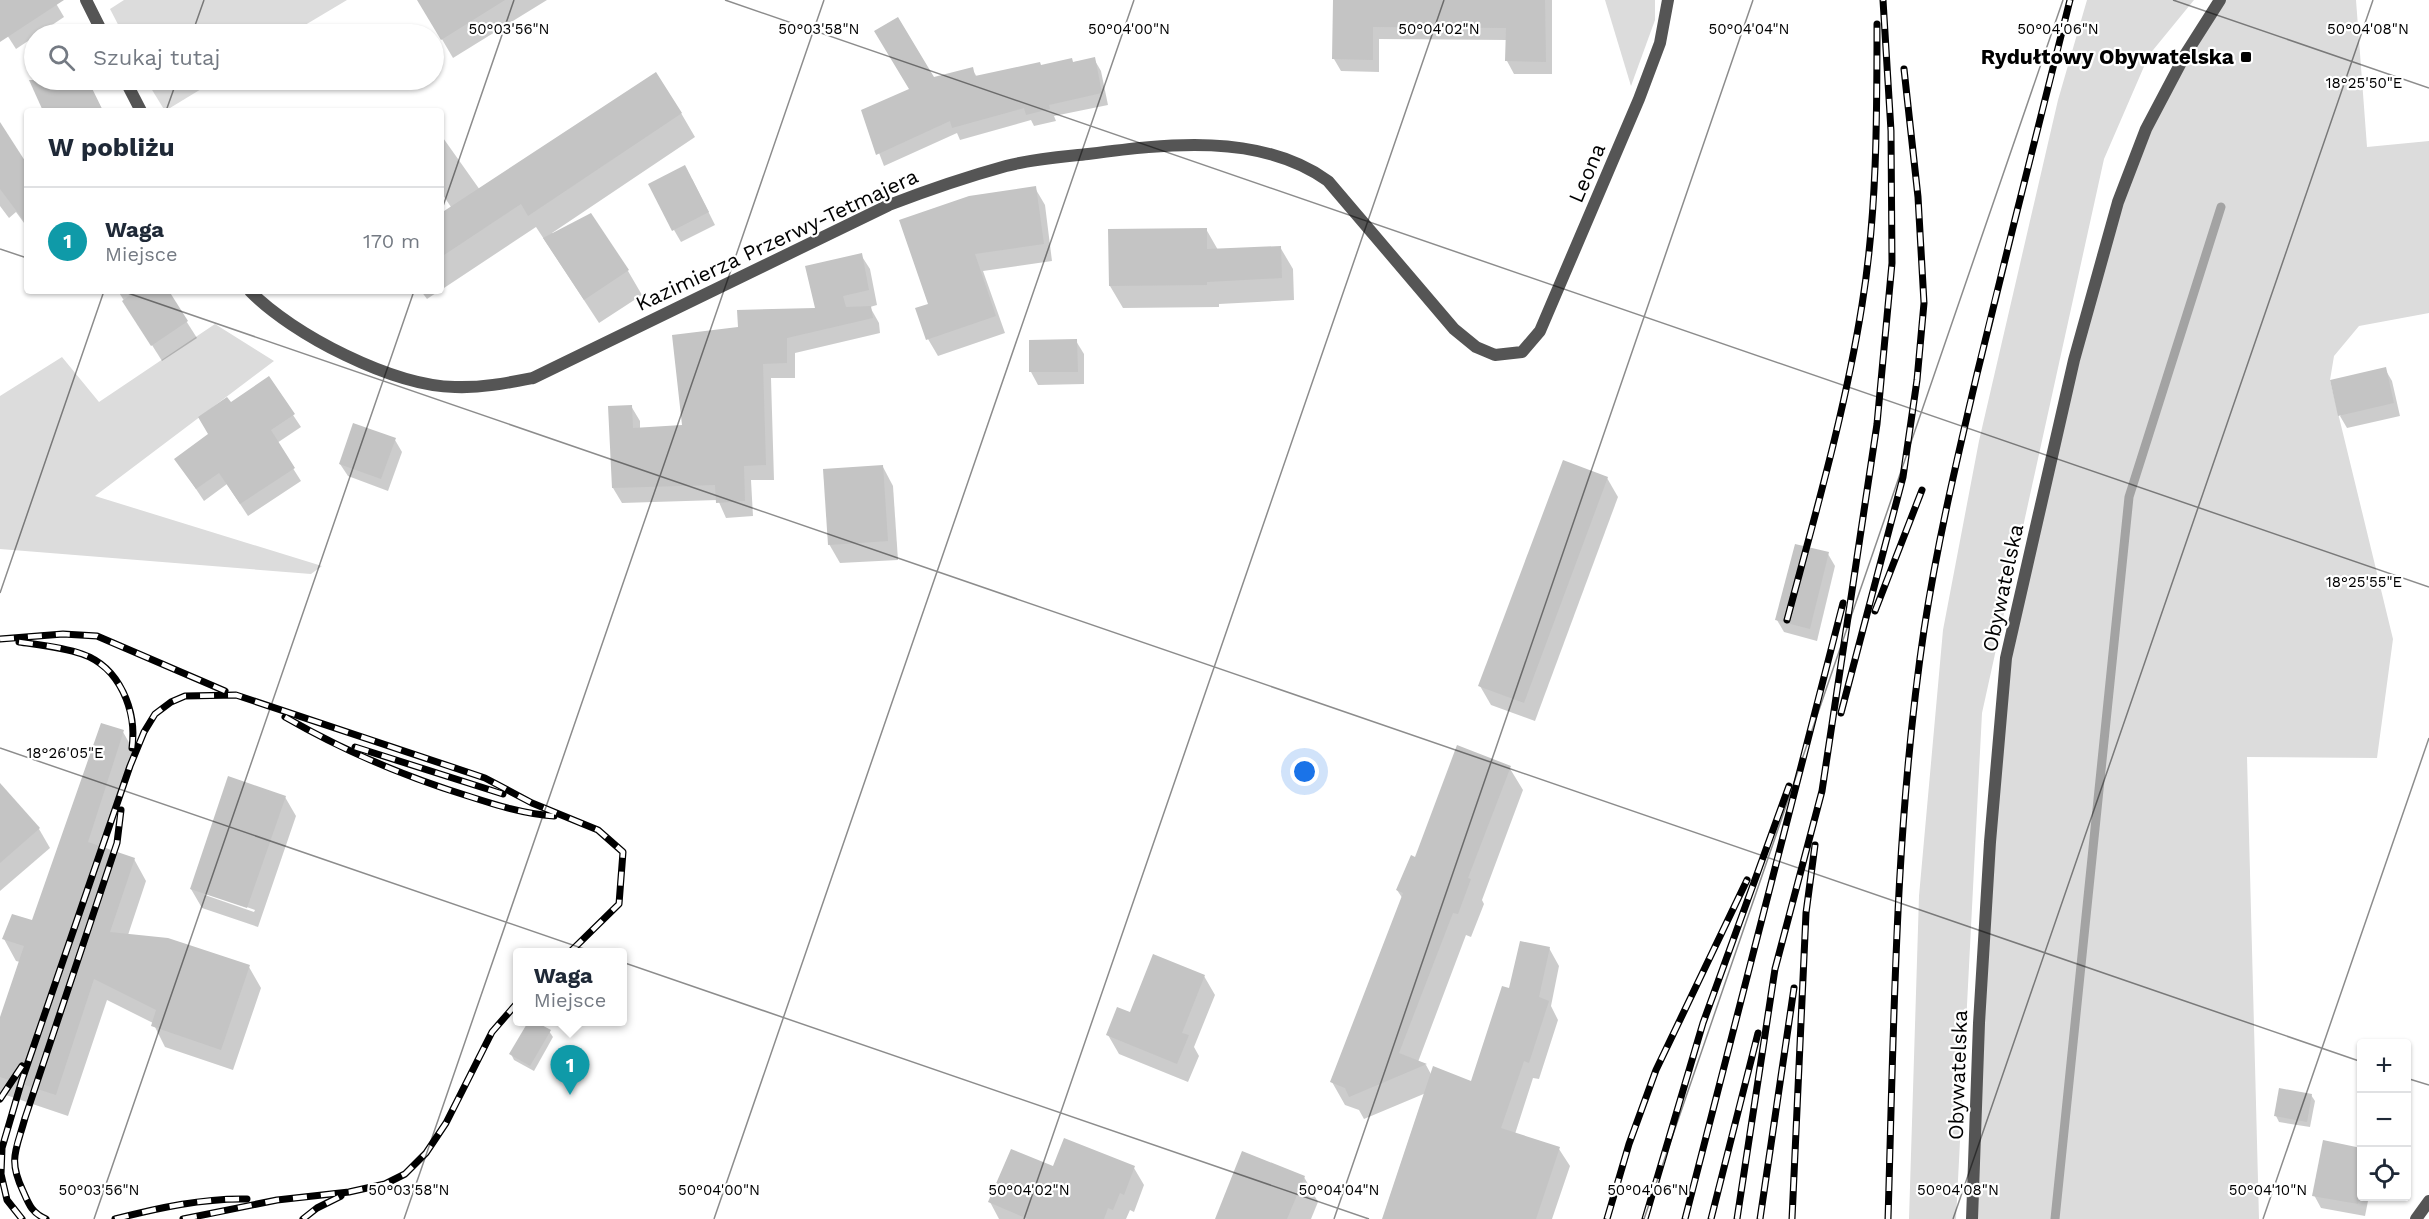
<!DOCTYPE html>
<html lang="pl">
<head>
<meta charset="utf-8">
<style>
	:root { --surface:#fff; --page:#f2f2f3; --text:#1f2937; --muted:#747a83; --line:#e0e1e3; --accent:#111827 }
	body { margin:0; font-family:"Work Sans",sans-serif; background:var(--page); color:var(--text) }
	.controls { position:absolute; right:18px; bottom:18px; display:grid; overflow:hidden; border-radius:6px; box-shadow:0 2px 4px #0004 }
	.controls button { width:54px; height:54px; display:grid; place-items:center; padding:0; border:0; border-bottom:2px solid var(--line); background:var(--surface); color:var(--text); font:30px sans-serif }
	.you { position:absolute; left:1305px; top:772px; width:21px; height:21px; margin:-15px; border:4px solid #fff; border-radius:50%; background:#1a73e8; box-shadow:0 0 0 9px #1a73e833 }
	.badge { display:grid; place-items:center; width:39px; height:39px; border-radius:50%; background:var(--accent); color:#fff; font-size:20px; font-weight:700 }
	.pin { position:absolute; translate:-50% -50px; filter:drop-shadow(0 2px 3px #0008) }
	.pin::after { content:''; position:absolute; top:32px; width:21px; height:18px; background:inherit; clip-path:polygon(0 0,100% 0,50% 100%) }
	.popup { position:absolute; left:513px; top:948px; width:114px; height:78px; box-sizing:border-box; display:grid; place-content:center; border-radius:6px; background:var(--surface); filter:drop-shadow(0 2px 4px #0005); font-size:20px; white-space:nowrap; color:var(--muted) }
	.popup b { font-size:22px; color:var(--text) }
	.popup::after { content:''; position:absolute; left:50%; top:100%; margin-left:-12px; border:12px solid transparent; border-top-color:var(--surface) }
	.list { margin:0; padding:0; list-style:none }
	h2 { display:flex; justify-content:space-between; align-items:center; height:78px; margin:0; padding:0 24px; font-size:26px }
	h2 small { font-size:20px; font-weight:400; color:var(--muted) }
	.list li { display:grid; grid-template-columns:39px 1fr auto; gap:18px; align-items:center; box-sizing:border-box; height:108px; padding:0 24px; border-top:2px solid var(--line) }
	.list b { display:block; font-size:22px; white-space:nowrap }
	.list p { margin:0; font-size:20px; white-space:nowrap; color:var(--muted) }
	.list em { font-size:20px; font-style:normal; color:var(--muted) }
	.icon { flex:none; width:33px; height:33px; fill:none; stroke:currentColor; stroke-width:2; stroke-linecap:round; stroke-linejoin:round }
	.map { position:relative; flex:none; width:2429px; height:1219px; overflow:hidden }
	.search { position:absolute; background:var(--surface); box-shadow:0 2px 4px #0004; left:24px; top:24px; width:420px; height:66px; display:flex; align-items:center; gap:15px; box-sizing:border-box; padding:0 21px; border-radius:33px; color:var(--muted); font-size:22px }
	.panel { position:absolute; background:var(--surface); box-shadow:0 2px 4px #0004; left:24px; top:108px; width:420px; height:186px; border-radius:6px }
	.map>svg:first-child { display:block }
	.green { fill:#dcdcdc }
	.shadow { fill:#0003; fill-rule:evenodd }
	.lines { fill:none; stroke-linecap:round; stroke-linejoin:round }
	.stream { stroke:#a3a3a3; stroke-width:9 }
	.building { fill:#c4c4c4 }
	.street { stroke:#555; stroke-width:12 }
	.rail-casing { stroke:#000; stroke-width:7 }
	.rail { stroke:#fff; stroke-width:4.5; stroke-dasharray:14; stroke-linecap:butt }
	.ticks { fill:none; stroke:#000; stroke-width:1.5; stroke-opacity:0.45 }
	.poi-dot { fill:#000; stroke:#fff; stroke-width:2 }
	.labels { text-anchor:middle; stroke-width:4.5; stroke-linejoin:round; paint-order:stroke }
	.poi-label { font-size:21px; font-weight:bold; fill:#000; stroke:#fff; text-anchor:end }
	.street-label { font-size:21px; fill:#000; stroke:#fff }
	.ticks-label { font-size:15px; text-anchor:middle; fill:#000; stroke:#fff; stroke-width:4.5; stroke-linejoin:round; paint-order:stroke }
</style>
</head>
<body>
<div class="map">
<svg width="2429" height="1219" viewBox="0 0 2429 1219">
	<rect width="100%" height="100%" fill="#fff"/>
	<g class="green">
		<polygon points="124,0 347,0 290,34 123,34 110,9"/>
		<polygon points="1605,0 1655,0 1655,20 1631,86"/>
		<polygon points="2087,0 2194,0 2149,55 2104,159 1982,713 1956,1219 1909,1219 1919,896 1943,630 1979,441 2058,100"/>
		<polygon points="2220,0 2356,0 2367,147 2429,141 2429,313 2359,326 2334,356 2330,380 2393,639 2377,758 2247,757 2259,1219 1972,1219 2006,658 2074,360 2146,129"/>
		<polygon points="146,80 216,80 165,111"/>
		<polygon points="215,324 274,361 95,496 322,566 311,574 0,549 0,396 62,357 99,402"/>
	</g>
	<g class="shadow">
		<polygon points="0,0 54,0 64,17 16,49 0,24"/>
		<polygon points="419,0 547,0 453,58"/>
		<polygon points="1335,0 1552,0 1552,74 1514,74 1507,61 1507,40 1379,39 1379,72 1341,71 1334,59"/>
		<polygon points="1094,59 1101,71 1108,105 1054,116 1056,121 1034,126 1031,120 960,140 957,133 884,166 863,111 934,79 972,69 977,77"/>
		<polygon points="41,80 63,80 65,84 74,80 87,80 103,111 45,111 34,87"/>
		<polygon points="681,113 695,137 552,233 628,271 642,295 599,323 536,227 441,290 441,215 451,207 441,192 441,135 480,190"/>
		<polygon points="0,124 27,166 27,227 16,212 9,218 0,206"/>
		<polygon points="692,179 715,225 681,242 674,230"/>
		<polygon points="1035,188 1045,205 1052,261 983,271 1005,333 938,356 928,339 930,304 901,221"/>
		<polygon points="1206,229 1218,250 1280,247 1293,269 1294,300 1219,304 1219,307 1123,308 1110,286 1110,231"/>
		<polygon points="861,255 870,269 877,305 870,307 879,323 880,333 795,353 795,378 771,378 774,480 751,480 753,516 726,518 718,500 622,503 613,488 631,406 640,421 640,429 684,426 739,328 817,309"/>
		<polygon points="118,291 167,291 197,338 162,361"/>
		<polygon points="421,291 439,291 427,299"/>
		<polygon points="1076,341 1084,354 1084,384 1038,385 1031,372 1031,342"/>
		<polygon points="2385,369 2392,381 2400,416 2347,428 2340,416"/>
		<polygon points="230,404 293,415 301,427 277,443 301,481 248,516 227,484 204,501 176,459 210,435"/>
		<polygon points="395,440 402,452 388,491 348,476 340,464"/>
		<polygon points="883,467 893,486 898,560 840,563 829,544"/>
		<polygon points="1607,478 1618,497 1535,721 1491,705 1480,686"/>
		<polygon points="1828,554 1835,566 1817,641 1784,632 1777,620"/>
		<polygon points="123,732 135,753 104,849 134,859 146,881 128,935 249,967 261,988 233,1070 165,1047 153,1023 107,1000 68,1116 0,1093 0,1022 20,962 16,961 4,939 33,922"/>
		<polygon points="1509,767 1523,790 1482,900 1484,904 1471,937 1466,935 1418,1062 1426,1065 1432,1076 1472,1083 1510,990 1549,948 1559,966 1551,1006 1558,1020 1539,1079 1533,1078 1515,1134 1559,1149 1570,1166 1552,1219 1384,1219 1426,1093 1364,1119 1359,1110 1345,1105 1332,1082 1403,899 1397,890 1416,859"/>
		<polygon points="0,785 39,829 50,848 0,891"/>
		<path d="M285,797L296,816L258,927L202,908L191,889ZM205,892L255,910L254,912L205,895Z"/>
		<polygon points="1204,976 1215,995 1194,1047 1199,1056 1188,1082 1119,1054 1108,1035 1130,1014"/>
		<polygon points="529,1022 549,1031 553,1037 534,1071 514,1060 511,1054"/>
		<polygon points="2311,1095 2315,1101 2310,1127 2279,1122 2276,1116"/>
		<polygon points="2325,1142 2362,1149 2362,1196 2369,1196 2365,1216 2321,1208 2314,1195"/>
		<polygon points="1054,1168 1134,1168 1144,1185 1134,1212 1130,1210 1126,1219 999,1219 990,1202"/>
		<polygon points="1304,1177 1318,1202 1311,1219 1216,1219"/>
	</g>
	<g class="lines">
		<polyline class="stream" points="2055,1219 2129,497 2221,207"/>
	</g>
	<g class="building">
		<polygon points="0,0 64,0 0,42"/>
		<polygon points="417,0 505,0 441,40"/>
		<polygon points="1333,0 1545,0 1546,62 1505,61 1506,28 1373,27 1373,60 1332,59"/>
		<polygon points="898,17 934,77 973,67 975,76 1040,62 1041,65 1072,58 1073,62 1095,57 1102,93 1049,105 1050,109 1026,115 1024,108 952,128 950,121 876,155 861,110 909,89 874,31"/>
		<polygon points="656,72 682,113 528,216 521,204 441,257 441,213"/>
		<polygon points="29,80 88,80 103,111 43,111"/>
		<polygon points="0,122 27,164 27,225 0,189"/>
		<polygon points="685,165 709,212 672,231 648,184"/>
		<polygon points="1036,186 1044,244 975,254 996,316 926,340 915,308 928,304 899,220 969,196"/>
		<polygon points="591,213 629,270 584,300 543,238"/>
		<polygon points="1207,228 1207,249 1281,246 1282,278 1207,282 1207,285 1109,286 1108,229"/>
		<polygon points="862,253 869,290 843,296 846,307 871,306 873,318 787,338 787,363 763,364 766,465 744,466 745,501 716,503 715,485 612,488 608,406 632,405 633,428 682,425 672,335 738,327 737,310 815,308 805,266"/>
		<polygon points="136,291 169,291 188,321 151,346 122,301"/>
		<polygon points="1077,339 1078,372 1029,372 1029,340"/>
		<polygon points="2386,367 2394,403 2338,416 2330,380"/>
		<polygon points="269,376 295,414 271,430 295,468 240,504 219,473 196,489 174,459 208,434 198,417 227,397 231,402"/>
		<polygon points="353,423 396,438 381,479 339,464"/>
		<polygon points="1563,460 1608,477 1524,703 1478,686"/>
		<polygon points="883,465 888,541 828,545 823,469"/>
		<polygon points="1795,544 1829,552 1810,629 1775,620"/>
		<polygon points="101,723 124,730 88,842 135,858 110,932 168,938 250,965 221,1050 151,1026 156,1010 94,979 56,1095 0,1077 0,1017 24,946 2,939 12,914 32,920"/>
		<polygon points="1457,745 1511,766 1468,878 1471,879 1458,914 1453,913 1399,1053 1427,1064 1349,1097 1345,1088 1330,1082 1403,893 1396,890 1411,855 1415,857"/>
		<polygon points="228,776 286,796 247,908 190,889"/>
		<polygon points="0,783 40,828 0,863"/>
		<polygon points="1520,941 1550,947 1539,997 1549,1001 1529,1063 1524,1061 1501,1128 1560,1147 1536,1219 1382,1219 1433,1066 1471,1081 1502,986 1509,988"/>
		<polygon points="1153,954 1205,975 1182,1033 1189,1035 1177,1064 1106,1035 1117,1007 1130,1012"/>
		<polygon points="528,1022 536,1022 551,1030 530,1066 509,1054"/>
		<polygon points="2279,1088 2312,1094 2307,1122 2274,1116"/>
		<polygon points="1064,1138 1135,1166 1124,1195 1120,1193 1113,1210 1108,1208 1104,1219 1028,1219 988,1202 1011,1149 1053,1166"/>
		<polygon points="2323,1140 2361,1148 2361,1187 2358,1204 2312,1196"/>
		<polygon points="1242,1151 1305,1176 1287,1219 1215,1219"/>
	</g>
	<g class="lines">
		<g class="street">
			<polyline points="86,0 103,34"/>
			<polyline points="125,80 141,111"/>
			<path d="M250,291C293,335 393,386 455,387C482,388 507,383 533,378L889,205C928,190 966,177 1006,166C1033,159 1061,157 1088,154C1165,144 1260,132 1328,181L1454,329L1476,347L1495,355L1522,352L1540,331L1639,99L1660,43L1668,0"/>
			<polyline points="1972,1219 1979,1023 1990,842 2006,658 2074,360 2118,202 2146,129 2185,55 2220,0"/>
			<polyline points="2416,1219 2429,1201"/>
		</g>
		<g class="rail-casing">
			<g id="rail">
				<polyline points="1875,611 1922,490"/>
				<path d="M1787,620C1815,515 1845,412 1862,305C1877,213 1877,117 1877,24"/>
				<polyline points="0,639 63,634 97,636 225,691"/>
				<path d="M19,642C40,645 62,647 82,654C120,667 137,711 132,748"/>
				<polyline points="1841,713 1903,477 1917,380 1924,303 1918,197 1904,69"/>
				<path d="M285,717C344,751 403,776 468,796C496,805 524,814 554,816"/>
				<polyline points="355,747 503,794"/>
				<polyline points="0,1099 22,1066"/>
				<polyline points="22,1219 7,1200 1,1174 2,1148 22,1080 130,766 144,732 155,714 171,702 185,696 236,695 485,778 532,803 598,830 623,852 619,904 570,952"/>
				<path d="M46,1219C32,1213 29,1205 23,1191C8,1159 16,1151 25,1118L117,843L121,810"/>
				<path d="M115,1219C158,1208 203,1198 247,1199"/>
				<polyline points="183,1219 277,1200 349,1192 385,1184 405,1174 426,1153 446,1123 492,1032 518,1002"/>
				<polyline points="303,1219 317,1208 341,1196"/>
				<polyline points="1607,1219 1629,1144 1656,1070 1747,880"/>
				<polyline points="1645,1219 1703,1023 1789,786"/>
				<polyline points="1685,1219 1843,603"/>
				<polyline points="1711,1219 1758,1033"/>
				<polyline points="1737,1219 1775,969 1822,791 1877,424 1892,263 1891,131 1883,0"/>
				<polyline points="1760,1219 1794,988"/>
				<polyline points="1792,1219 1806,913 1815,845"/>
				<path d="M1888,1219C1894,1022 1895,825 1924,630C1937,544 1957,459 1977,374C2007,249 2039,125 2070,0"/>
			</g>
		</g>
		<use href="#rail" class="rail"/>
	</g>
	<path class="ticks" d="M725,0L2429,587M2173,0L2429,88M192,34L204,0M166,111L177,80M441,212L514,0M0,249L27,258M122,291L2362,1062M0,593L104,291M0,748L1369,1219M2406,1078L2429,1085M94,1219L414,291M404,1219L824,0M714,1219L1134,0M1024,1219L1444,0M1334,1219L1753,0M1644,1219L2063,0M1953,1219L2373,0M2263,1219L2429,738"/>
	<rect class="poi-dot" x="2240" y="51" width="12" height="12" rx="3"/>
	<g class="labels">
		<g class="poi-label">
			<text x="2234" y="64">Rydułtowy Obywatelska</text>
		</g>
		<g class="street-label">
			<text transform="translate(1587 173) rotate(-67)" y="7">Leona</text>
			<text transform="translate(777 240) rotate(-25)" y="7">Kazimierza Przerwy-Tetmajera</text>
			<text transform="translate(2003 588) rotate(-78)" y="7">Obywatelska</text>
			<text transform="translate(1958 1075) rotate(-88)" y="7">Obywatelska</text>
		</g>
	</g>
	<g class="ticks-label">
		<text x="2368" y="34">50°04'08"N</text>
		<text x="509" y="34">50°03'56"N</text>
		<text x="819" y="34">50°03'58"N</text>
		<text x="1129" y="34">50°04'00"N</text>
		<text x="1439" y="34">50°04'02"N</text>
		<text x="1749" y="34">50°04'04"N</text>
		<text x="2058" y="34">50°04'06"N</text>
		<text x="2364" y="88">18°25'50"E</text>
		<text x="2364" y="587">18°25'55"E</text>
		<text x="65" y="758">18°26'05"E</text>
		<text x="99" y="1195">50°03'56"N</text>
		<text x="409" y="1195">50°03'58"N</text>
		<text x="719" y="1195">50°04'00"N</text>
		<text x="1029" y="1195">50°04'02"N</text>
		<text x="1339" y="1195">50°04'04"N</text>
		<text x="1648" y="1195">50°04'06"N</text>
		<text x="1958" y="1195">50°04'08"N</text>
		<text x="2268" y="1195">50°04'10"N</text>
	</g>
</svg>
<div class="controls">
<button>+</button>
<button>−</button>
<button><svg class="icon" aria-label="locate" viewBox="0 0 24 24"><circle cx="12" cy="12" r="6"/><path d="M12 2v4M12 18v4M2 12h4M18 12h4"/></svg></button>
</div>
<div class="you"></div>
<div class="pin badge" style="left:570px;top:1095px;background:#0f9aa8">1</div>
<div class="popup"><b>Waga</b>Miejsce</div>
<div class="search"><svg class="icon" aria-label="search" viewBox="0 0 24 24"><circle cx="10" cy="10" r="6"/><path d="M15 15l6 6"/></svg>Szukaj tutaj</div>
<section class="panel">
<h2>W pobliżu<small></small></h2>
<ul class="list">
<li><span class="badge" style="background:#0f9aa8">1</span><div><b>Waga</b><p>Miejsce</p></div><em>170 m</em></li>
</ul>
</section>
</div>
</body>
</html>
